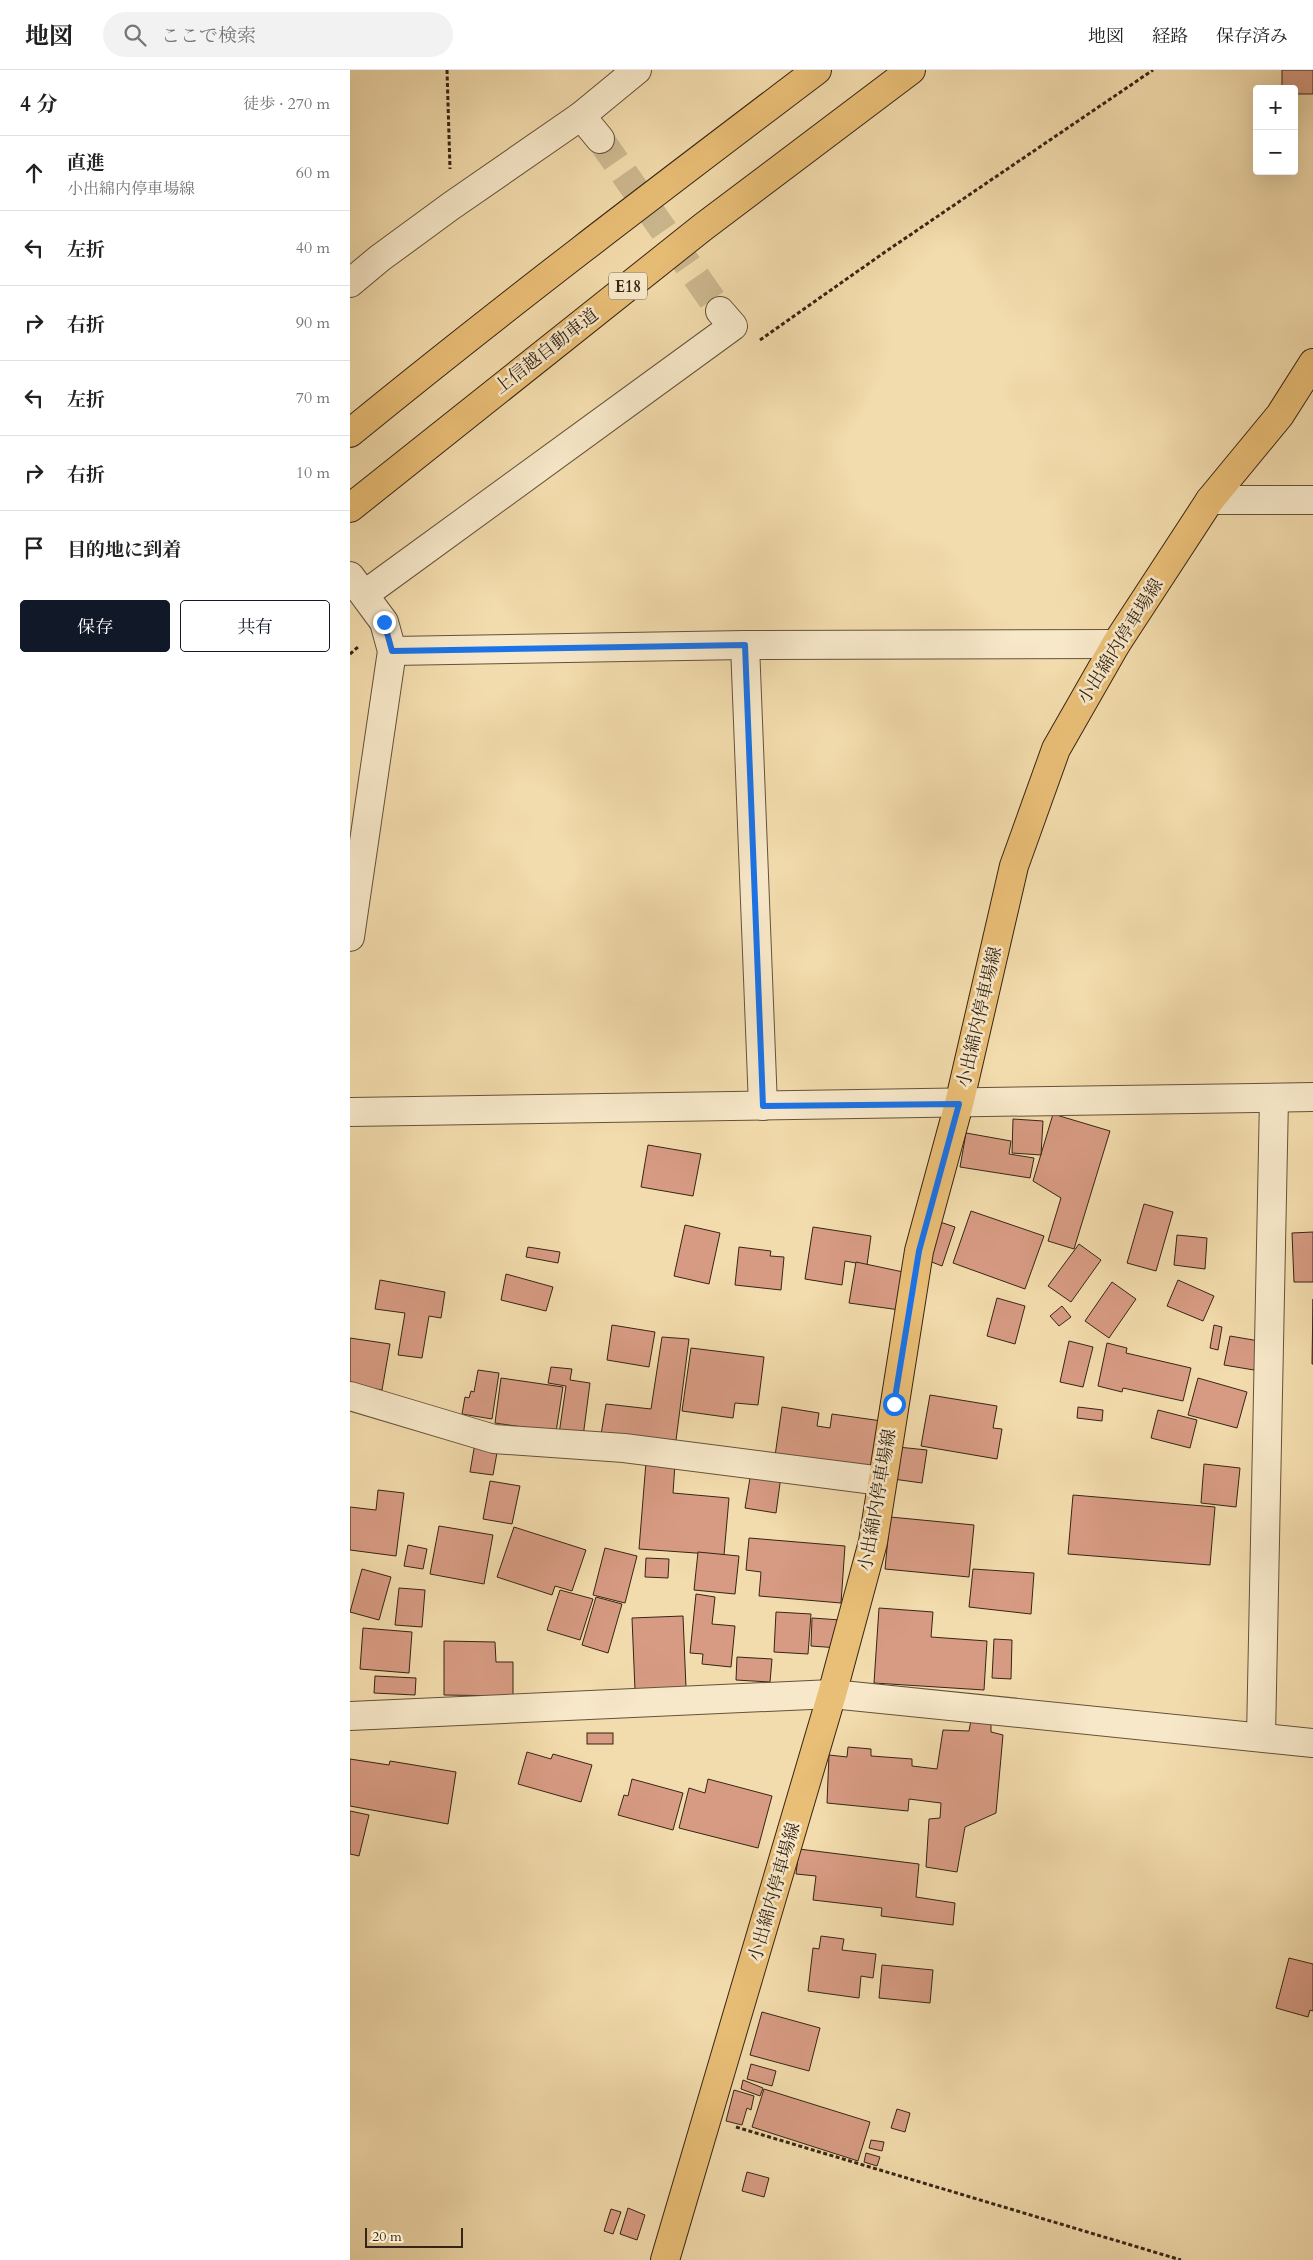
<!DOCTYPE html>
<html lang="ja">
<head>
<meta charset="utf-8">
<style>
	:root { --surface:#fff; --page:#f2f2f2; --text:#222; --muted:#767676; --line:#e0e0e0; --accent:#111827 }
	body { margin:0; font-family:Cardo,"Noto Serif JP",serif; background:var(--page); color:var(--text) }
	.controls { position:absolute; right:15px; top:15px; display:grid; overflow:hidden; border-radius:5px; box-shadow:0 5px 20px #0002 }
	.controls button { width:45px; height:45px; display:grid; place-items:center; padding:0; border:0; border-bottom:1px solid var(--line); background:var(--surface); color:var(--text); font:25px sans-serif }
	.scale { position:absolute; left:15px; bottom:12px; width:98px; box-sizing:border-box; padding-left:5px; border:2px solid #362515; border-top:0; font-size:14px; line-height:18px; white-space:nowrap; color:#362515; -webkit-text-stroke:4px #f7e8c9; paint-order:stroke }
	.stop { position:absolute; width:15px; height:15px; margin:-11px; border:4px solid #1a73e8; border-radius:50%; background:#fff }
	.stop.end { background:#1a73e8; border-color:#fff; box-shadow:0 1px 5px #0008 }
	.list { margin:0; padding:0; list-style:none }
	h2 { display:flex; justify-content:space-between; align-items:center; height:65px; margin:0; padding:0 20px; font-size:21px }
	h2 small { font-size:16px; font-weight:400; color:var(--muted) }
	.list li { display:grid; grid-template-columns:32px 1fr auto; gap:15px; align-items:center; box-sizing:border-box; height:75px; padding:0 20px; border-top:1px solid var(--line) }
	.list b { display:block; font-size:19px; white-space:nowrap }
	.list p { margin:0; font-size:16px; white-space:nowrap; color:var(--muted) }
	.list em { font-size:16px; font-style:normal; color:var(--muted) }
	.actions { display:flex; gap:10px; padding:15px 20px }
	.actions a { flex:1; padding:11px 0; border:1px solid var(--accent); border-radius:5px; text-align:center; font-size:18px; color:var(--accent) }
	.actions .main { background:var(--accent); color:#fff }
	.icon { flex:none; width:28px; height:28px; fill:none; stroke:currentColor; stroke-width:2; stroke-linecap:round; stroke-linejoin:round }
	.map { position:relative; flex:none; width:963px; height:2190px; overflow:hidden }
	header { display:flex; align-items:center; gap:30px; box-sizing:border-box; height:70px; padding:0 25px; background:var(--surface); border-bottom:1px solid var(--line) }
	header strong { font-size:24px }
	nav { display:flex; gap:28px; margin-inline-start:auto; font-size:18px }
	.search { width:350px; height:45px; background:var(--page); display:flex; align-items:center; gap:12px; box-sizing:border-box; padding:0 18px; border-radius:28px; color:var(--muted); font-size:19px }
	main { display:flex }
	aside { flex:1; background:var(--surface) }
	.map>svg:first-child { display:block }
	.building { fill:#d79b83; stroke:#362515 }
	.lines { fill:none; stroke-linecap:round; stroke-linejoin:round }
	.minor-tunnel { stroke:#ccb78e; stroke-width:28; stroke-dasharray:28 14; stroke-linecap:butt }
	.minor-casing { stroke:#65523b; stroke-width:30 }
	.major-casing { stroke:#362515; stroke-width:30 }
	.highway-casing { stroke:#362515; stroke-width:30 }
	.path { stroke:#362515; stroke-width:3; stroke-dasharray:4 2.5; stroke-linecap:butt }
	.minor { stroke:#f7e8c9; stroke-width:28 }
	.major { stroke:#e9be76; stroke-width:28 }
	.highway { stroke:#e9be76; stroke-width:28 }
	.route { stroke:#1a73e8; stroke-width:6 }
	.labels { text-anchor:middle; stroke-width:5; stroke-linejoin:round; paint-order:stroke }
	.shield { fill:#f7e8c9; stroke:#70604b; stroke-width:1 }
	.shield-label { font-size:16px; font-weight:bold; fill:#362515 }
	.street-label { font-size:18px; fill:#362515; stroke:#f7e8c9 }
</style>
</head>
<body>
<header>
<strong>地図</strong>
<div class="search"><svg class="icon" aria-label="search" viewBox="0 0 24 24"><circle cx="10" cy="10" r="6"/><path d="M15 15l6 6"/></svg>ここで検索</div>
<nav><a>地図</a><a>経路</a><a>保存済み</a></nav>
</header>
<main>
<aside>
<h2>4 分<small>徒歩 · 270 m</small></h2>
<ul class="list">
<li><svg class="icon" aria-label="ahead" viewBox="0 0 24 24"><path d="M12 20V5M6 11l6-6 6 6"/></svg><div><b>直進</b><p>小出綿内停車場線</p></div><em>60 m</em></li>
<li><svg class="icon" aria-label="left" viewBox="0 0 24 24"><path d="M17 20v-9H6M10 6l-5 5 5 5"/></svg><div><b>左折</b></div><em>40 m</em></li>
<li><svg class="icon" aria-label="right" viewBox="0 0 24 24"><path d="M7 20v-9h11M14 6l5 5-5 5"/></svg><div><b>右折</b></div><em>90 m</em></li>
<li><svg class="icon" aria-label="left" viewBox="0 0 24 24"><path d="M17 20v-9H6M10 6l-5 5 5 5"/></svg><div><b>左折</b></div><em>70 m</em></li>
<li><svg class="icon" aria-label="right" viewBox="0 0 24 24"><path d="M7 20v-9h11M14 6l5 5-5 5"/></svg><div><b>右折</b></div><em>10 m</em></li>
<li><svg class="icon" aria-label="arrive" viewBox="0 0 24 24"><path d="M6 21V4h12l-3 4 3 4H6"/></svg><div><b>目的地に到着</b></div></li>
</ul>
<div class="actions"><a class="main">保存</a><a>共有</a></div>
</aside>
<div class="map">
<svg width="963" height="2190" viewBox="0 0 963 2190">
	<rect width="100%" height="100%" fill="#f2dbac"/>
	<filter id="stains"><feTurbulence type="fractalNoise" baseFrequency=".004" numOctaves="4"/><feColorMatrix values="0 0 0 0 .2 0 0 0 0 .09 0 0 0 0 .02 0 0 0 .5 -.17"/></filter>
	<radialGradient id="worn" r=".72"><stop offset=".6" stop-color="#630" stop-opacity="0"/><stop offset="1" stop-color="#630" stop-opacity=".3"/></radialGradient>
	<g class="building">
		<polygon points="932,0 963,0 963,24 944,24 944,19 932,19"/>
		<polygon points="703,1044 760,1061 724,1179 698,1171 711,1128 683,1111"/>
		<polygon points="663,1049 693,1051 691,1085 662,1083"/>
		<polygon points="616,1063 661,1071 659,1084 684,1088 680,1108 610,1097"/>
		<polygon points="298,1075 351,1084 343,1126 291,1117"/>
		<polygon points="794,1134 823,1142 806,1201 777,1193"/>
		<polygon points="621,1141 694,1166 675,1219 603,1193"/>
		<polygon points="587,1151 605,1157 592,1196 574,1189"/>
		<polygon points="335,1155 370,1163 359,1214 324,1206"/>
		<polygon points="463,1157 521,1166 517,1195 495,1191 492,1215 455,1209"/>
		<polygon points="963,1162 963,1212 944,1212 942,1163"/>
		<polygon points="827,1165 857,1168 855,1199 824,1195"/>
		<polygon points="729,1174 751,1190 721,1232 698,1216"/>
		<polygon points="178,1177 210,1182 208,1193 176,1187"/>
		<polygon points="389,1177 421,1181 420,1186 434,1187 431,1220 385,1215"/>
		<polygon points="506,1192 558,1203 550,1240 499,1233"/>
		<polygon points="156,1204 203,1217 196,1241 151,1230"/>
		<polygon points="30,1210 95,1222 91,1248 79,1246 72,1288 48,1285 55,1243 25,1239"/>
		<polygon points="828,1210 864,1226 853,1251 817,1236"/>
		<polygon points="762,1212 786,1229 759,1268 735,1251"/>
		<polygon points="647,1228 675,1236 665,1274 637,1266"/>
		<polygon points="963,1229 963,1294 962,1294"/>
		<polygon points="712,1236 721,1247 709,1256 700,1246"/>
		<polygon points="262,1255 305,1262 299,1297 257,1290"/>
		<polygon points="864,1255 872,1257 868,1280 860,1278"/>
		<polygon points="880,1266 909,1271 904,1300 874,1295"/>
		<polygon points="312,1267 339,1269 325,1378 250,1371 256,1334 301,1339"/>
		<polygon points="0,1268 40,1274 32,1320 0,1315"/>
		<polygon points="719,1271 743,1277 733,1317 710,1312"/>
		<polygon points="757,1273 777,1278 776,1283 841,1298 833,1331 773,1318 772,1322 748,1316"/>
		<polygon points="341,1278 414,1287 408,1335 385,1333 383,1348 332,1341"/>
		<polygon points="201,1297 222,1299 220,1310 240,1313 233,1367 209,1364 216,1316 198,1313"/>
		<polygon points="128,1300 149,1303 142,1349 112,1344 115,1327 119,1328 121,1321 124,1322"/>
		<polygon points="151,1308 213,1317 206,1362 145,1353"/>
		<polygon points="848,1308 897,1322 887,1358 838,1345"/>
		<polygon points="580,1325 647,1336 643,1358 652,1359 647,1389 571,1376"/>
		<polygon points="432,1337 469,1343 467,1356 480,1358 482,1344 532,1351 525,1400 425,1386"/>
		<polygon points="728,1337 753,1340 752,1351 727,1348"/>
		<polygon points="808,1340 847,1350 840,1378 801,1368"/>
		<polygon points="125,1373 148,1377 143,1405 120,1402"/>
		<polygon points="548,1377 577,1380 572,1413 543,1409"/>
		<polygon points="296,1392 325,1394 323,1423 379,1428 374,1485 289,1479"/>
		<polygon points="854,1394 890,1398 886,1437 851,1433"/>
		<polygon points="401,1402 431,1406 426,1443 395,1438"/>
		<polygon points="140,1411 170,1416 162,1454 133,1449"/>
		<polygon points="28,1420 54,1423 46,1486 0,1480 0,1437 26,1440"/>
		<polygon points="723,1425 865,1437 860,1495 718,1484"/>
		<polygon points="540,1447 624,1455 619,1507 535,1499"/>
		<polygon points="89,1456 143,1465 134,1514 80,1504"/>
		<polygon points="164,1457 236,1480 222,1521 205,1516 202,1525 147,1507"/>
		<polygon points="399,1468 495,1476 491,1533 409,1526 411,1502 396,1500"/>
		<polygon points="58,1475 77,1479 73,1499 54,1496"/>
		<polygon points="255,1478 287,1486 275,1533 243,1525"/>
		<polygon points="348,1482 389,1486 385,1524 344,1520"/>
		<polygon points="296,1488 319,1489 318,1508 295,1507"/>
		<polygon points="12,1499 41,1507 29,1550 0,1542"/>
		<polygon points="623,1499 684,1503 681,1544 619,1537"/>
		<polygon points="49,1518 75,1520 72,1557 45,1555"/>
		<polygon points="210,1520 243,1529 230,1570 197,1560"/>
		<polygon points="346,1524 365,1527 362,1554 385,1556 381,1597 352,1594 353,1584 340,1583"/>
		<polygon points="246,1527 272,1534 258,1583 232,1575"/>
		<polygon points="529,1538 583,1542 581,1567 637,1571 634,1620 524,1613"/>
		<polygon points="426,1542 461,1544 458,1584 424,1582"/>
		<polygon points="333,1546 336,1618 285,1620 282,1548"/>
		<polygon points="462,1548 491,1550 489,1578 461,1576"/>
		<polygon points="13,1558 62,1562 59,1603 10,1599"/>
		<polygon points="644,1569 662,1570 661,1609 642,1608"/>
		<polygon points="94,1571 145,1572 146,1592 163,1592 163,1626 94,1625"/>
		<polygon points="387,1587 422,1589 420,1612 386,1610"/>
		<polygon points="25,1606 66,1608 65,1625 24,1623"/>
		<polygon points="621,1650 641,1651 641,1662 653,1665 646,1743 615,1757 607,1802 576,1797 579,1749 590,1748 591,1733 559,1729 558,1741 477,1733 479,1685 497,1687 498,1677 521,1679 521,1686 562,1689 562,1696 587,1699 593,1660 619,1661"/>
		<rect x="237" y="1663" width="26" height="11"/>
		<polygon points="177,1682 201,1689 203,1684 242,1695 231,1732 168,1714"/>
		<polygon points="0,1689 39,1695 40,1691 106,1702 98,1754 0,1736"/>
		<polygon points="282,1709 333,1723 323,1760 268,1745 274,1725 278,1726"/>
		<polygon points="358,1709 422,1726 408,1778 329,1758 339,1718 355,1723"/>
		<polygon points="0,1741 19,1745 9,1786 0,1784"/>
		<polygon points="449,1779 569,1794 566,1827 605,1833 603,1855 531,1846 532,1838 463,1830 466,1806 446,1804"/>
		<polygon points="471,1866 494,1869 492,1880 526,1884 523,1908 511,1906 509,1928 458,1921 463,1878 469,1879"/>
		<polygon points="939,1888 963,1894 963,1941 960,1940 958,1947 926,1938"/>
		<polygon points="532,1895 583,1900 580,1933 529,1928"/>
		<polygon points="412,1942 470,1958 459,2001 400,1985"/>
		<polygon points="401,1994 426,2001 422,2016 397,2009"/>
		<polygon points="393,2010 413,2018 410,2026 391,2019"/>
		<polygon points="414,2019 520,2052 508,2091 402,2057"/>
		<polygon points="384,2020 404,2026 401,2040 397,2038 392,2055 376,2051"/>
		<polygon points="547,2039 560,2043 555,2062 541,2058"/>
		<polygon points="521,2070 534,2072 532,2081 519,2078"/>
		<polygon points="516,2083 530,2087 527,2096 514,2092"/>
		<polygon points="397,2102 419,2108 414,2127 392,2121"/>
		<polygon points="278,2138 295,2145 287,2170 270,2164"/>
		<polygon points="261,2139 271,2142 263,2164 254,2161"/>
	</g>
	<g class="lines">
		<polyline class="minor-tunnel" points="250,69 370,241"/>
		<g class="minor-casing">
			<g id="minor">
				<polyline points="231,46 250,69"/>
				<polyline points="0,213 30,188 101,136 231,46 287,0"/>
				<polyline points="860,430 963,430"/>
				<polyline points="0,506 34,552 42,581 0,867"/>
				<polyline points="15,524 383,256 370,241"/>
				<polyline points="395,575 413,1036"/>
				<polyline points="42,581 395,575 766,574"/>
				<polyline points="0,1042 963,1027"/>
				<polyline points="0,1326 144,1369 274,1378 532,1411"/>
				<polyline points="0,1646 482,1624 963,1673"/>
				<polyline points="911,1667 924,1028"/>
			</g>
		</g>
		<g class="major-casing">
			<polyline id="major" points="315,2190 482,1624 523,1472 569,1181 609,1034 664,796 706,679 766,574 860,430 930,345 963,293"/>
		</g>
		<g class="highway-casing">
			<g id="highway">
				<path d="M0,363C153,238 310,119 467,0"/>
				<polyline points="0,438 353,157 561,0"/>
			</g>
		</g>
		<g class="path">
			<polyline points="97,0 100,99"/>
			<polyline points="410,270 535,182 803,0"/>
			<polyline points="0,584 8,577"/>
			<polyline points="386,2057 831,2190"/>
		</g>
		<use href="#minor" class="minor"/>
		<use href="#major" class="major"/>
		<use href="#highway" class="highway"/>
	</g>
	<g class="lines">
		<polyline class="route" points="34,552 42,581 395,575 413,1036 609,1034 569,1181 544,1334"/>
	</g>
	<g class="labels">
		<rect class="shield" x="259" y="202.5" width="38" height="27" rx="4"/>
		<g class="shield-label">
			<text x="278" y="222">E18</text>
		</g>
		<g class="street-label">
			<text transform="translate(196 281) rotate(-38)" y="6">上信越自動車道</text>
			<text transform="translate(770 571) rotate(-58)" y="6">小出綿内停車場線</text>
			<text transform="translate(629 947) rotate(-77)" y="6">小出綿内停車場線</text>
			<text transform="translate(527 1430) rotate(-80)" y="6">小出綿内停車場線</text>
			<text transform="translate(424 1822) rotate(-74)" y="6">小出綿内停車場線</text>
		</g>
	</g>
	<rect width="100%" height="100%" filter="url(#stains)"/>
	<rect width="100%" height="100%" fill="url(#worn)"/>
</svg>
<div class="controls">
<button>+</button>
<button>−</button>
</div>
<div class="scale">20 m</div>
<div class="stop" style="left:544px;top:1334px"></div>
<div class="stop end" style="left:34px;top:552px"></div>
</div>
</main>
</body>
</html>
